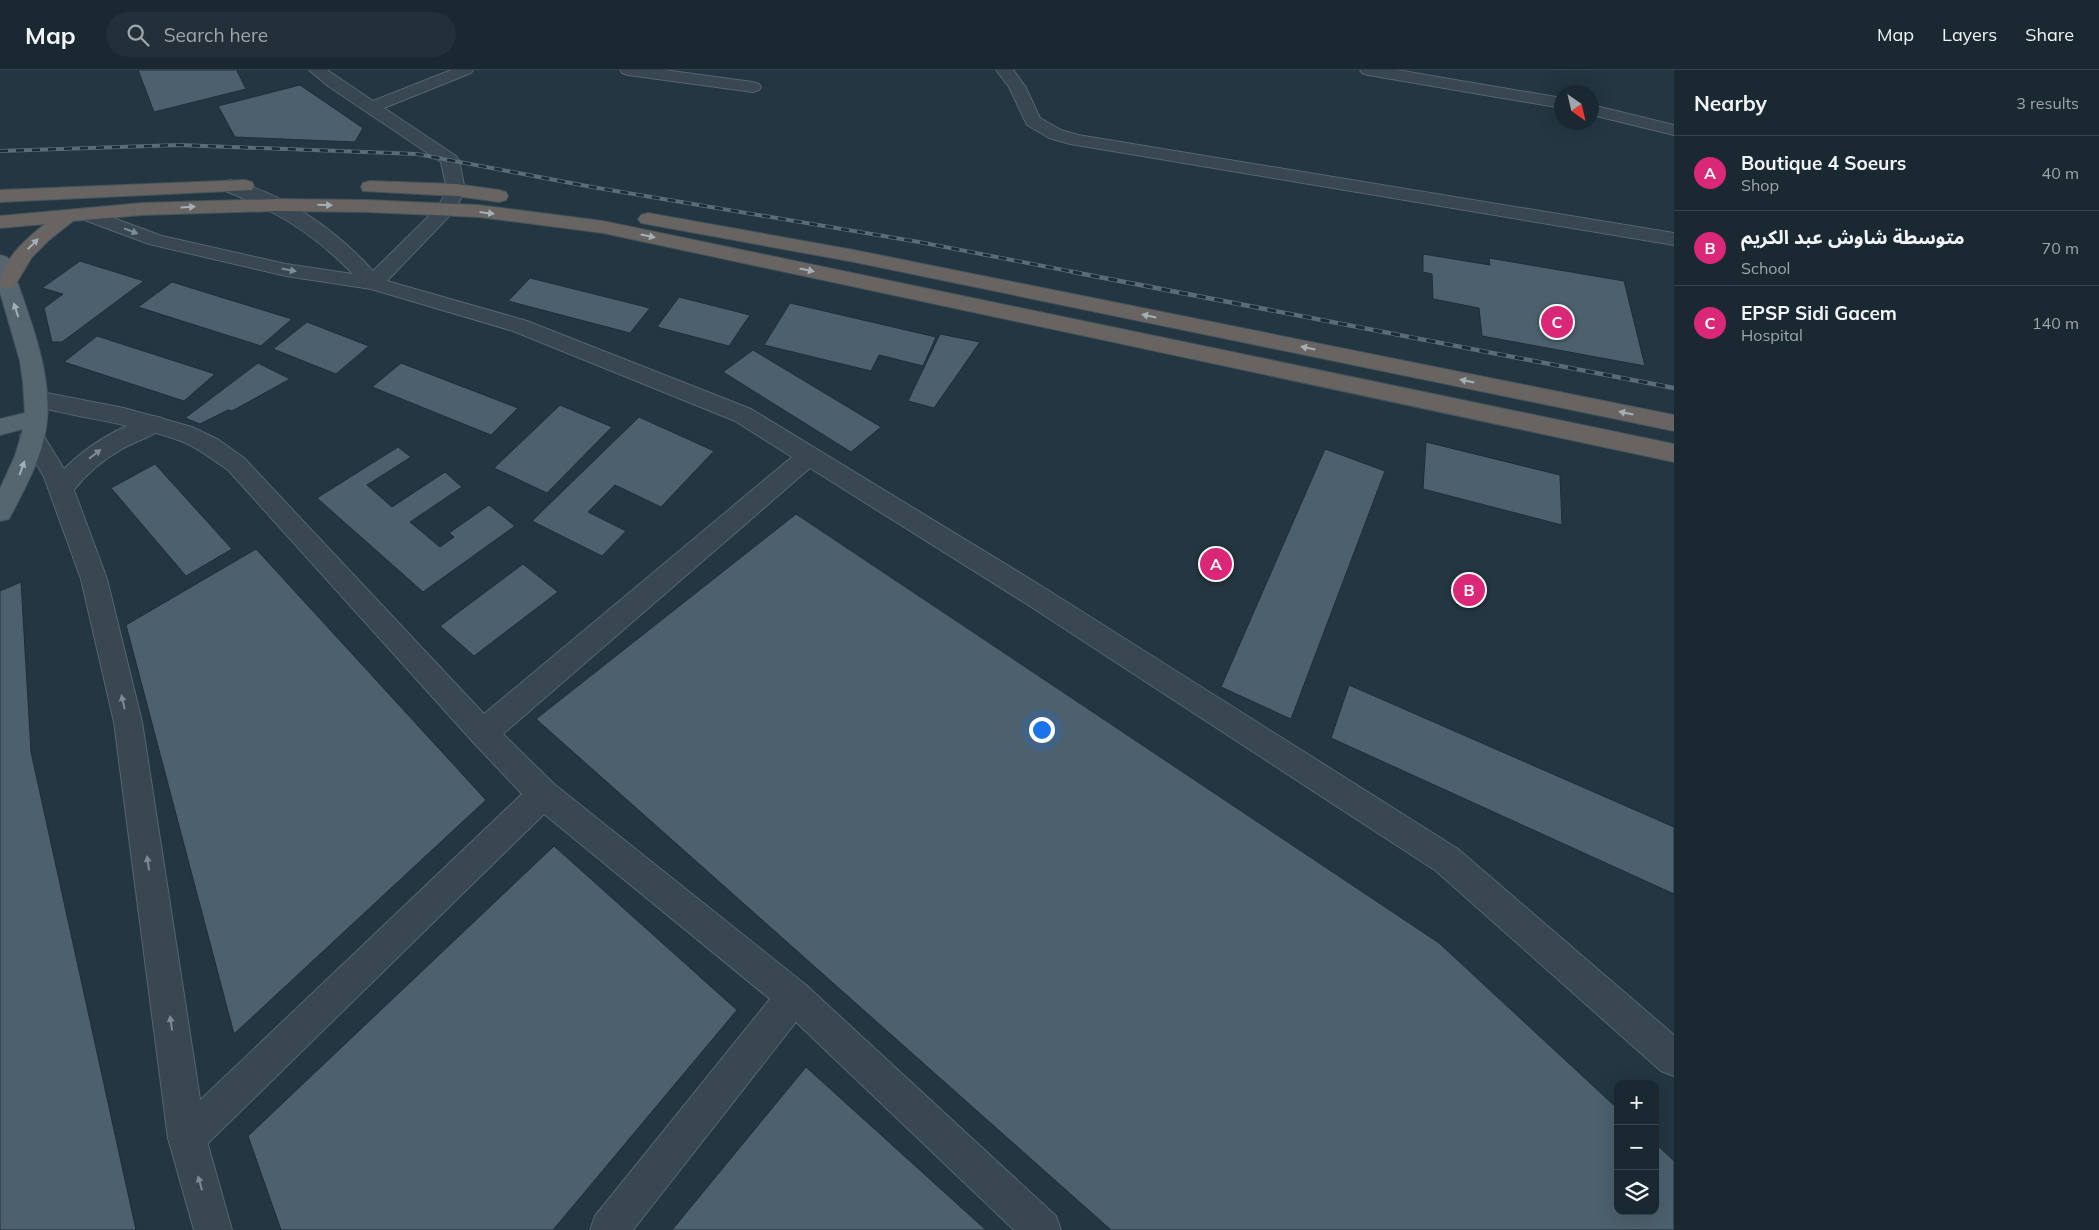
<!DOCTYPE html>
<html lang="en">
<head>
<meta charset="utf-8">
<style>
	:root { --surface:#1a2831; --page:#233039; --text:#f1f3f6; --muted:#9fa6ab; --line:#38444d; --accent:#db2777 }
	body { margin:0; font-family:Mulish,"Noto Sans Arabic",sans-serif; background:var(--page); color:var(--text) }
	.controls { position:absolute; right:15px; bottom:15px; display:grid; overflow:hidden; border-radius:10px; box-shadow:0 5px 20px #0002 }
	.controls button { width:45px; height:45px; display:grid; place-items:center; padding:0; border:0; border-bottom:1px solid var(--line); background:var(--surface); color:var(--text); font:25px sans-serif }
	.compass { position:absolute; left:1554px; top:15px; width:45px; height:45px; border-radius:50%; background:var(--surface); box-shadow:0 5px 20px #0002; rotate:146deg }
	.you { position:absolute; left:1041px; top:659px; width:18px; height:18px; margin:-12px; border:4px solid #fff; border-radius:50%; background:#1a73e8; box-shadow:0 0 0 8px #1a73e833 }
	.badge { display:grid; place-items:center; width:32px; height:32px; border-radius:50%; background:var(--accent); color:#fff; font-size:16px; font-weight:700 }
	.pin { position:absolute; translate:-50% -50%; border:2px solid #fff; box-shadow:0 1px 5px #0006 }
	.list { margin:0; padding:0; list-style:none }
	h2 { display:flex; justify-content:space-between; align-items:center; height:65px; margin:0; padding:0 20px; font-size:21px }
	h2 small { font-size:16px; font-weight:400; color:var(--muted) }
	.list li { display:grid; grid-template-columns:32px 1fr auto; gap:15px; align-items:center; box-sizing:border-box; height:75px; padding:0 20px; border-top:1px solid var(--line) }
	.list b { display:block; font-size:19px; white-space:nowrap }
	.list p { margin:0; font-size:16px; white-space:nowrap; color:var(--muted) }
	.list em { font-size:16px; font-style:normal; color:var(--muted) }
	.icon { flex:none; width:28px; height:28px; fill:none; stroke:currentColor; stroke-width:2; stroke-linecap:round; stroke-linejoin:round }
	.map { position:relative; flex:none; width:1674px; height:1160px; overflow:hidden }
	header { display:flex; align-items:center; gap:30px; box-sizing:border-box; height:70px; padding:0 25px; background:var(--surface); border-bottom:1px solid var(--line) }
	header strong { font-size:24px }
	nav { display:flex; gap:28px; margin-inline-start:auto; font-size:18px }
	.search { width:350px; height:45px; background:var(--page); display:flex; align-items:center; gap:12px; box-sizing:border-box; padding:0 18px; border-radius:28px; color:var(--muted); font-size:19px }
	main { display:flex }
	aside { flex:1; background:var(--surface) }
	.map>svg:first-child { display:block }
	.building { fill:#4c606d; stroke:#1f2e38 }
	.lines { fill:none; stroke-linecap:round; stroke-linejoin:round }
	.minor-casing { stroke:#56656e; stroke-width:2 }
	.tertiary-casing { stroke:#56656e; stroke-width:2 }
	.primary-casing { stroke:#44535d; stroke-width:2 }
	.trunk-casing { stroke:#43525b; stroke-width:2 }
	.minor { fill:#384751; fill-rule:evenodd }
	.tertiary { fill:#384751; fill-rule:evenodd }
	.primary { fill:#566671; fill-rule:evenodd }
	.trunk { fill:#676462; fill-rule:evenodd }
	.rail-far1-casing { stroke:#5a6c78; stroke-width:4 }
	.rail-casing { stroke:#5a6c78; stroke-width:4.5 }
	.rail-far1 { stroke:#1d2c36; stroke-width:2.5; stroke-dasharray:8; stroke-linecap:butt }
	.rail { stroke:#1d2c36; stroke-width:3; stroke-dasharray:9; stroke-linecap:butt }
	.oneway { fill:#a5afb6 }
	.oneway2 { fill:#7c8b94 }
	.oneway3 { fill:#a1b0b9 }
</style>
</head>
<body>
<header>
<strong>Map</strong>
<div class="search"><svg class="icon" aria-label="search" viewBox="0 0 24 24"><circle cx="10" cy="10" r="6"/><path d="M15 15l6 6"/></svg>Search here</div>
<nav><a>Map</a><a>Layers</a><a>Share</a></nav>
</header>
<main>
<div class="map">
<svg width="1674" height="1160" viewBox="0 0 1674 1160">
	<rect width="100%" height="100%" fill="#233641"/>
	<g class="building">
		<polygon points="138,0 242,0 237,1 246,19 154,42"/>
		<polygon points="300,15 363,58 355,72 235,67 218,36"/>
		<polygon points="1423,184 1490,195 1489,188 1624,211 1645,296 1482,266 1479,238 1433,229 1432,204 1423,202"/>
		<polygon points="80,191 144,211 62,272 52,272 44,238 63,224 42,218"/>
		<polygon points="530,208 650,238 630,263 508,231"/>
		<polygon points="172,212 292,249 261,276 138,237"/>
		<polygon points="679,227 750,245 729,276 657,257"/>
		<polygon points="790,233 936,267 923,296 879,285 871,301 764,275"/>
		<polygon points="307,252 369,276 336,304 273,279"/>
		<polygon points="940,264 980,272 934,338 908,331"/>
		<polygon points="97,266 215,304 184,331 64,292"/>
		<polygon points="753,280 881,357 851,382 723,302"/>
		<polygon points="258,293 290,309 232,341 228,340 200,354 185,348"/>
		<polygon points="401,293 518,338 491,365 372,317"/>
		<polygon points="560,335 612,357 547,423 494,398"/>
		<polygon points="639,347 714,381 661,437 615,415 588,442 626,461 602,486 532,451"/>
		<polygon points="1426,372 1560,405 1562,455 1423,419"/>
		<polygon points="398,377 411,387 367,415 392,437 445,402 462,417 410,452 440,477 454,467 449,463 489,435 515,456 423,522 317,428"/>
		<polygon points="1325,379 1385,401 1291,649 1221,617"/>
		<polygon points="155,394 232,479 186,506 111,418"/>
		<polygon points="796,444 1439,873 1618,1039 1618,1141 1655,1141 1655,1073 1674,1091 1674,1160 1111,1160 536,649"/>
		<polygon points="256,479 486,730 234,964 126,555"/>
		<polygon points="523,494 558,522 474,586 440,556"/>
		<polygon points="21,512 31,682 136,1160 0,1160 0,521"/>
		<polygon points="1349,615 1674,757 1674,824 1331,668"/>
		<polygon points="554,776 737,940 553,1160 281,1160 248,1066"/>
		<polygon points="806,997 986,1160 672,1160"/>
	</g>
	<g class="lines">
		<g class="minor-casing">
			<g id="minor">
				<path d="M309,0H327L373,31L451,0H473L471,3L384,38L456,86L459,90L465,120L455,140L387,211L527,251L751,339L1043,517L1458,779L1674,965V1006L1661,1001L1436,801L1025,533L810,398L503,664L554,714L806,915L1056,1146L1061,1160H1014L796,952L633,1160H590L595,1146L770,929L544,744L200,1081L187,1087L174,1081L168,1068L174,1055L522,724L473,672L228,400C211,388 194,375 175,369C127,352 76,348 28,334L25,329L28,324L36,321L124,338L192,357L219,370L244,388L484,644L792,387L735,351L513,261L371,219L286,206L149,174L79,148L77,144L79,140L86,138L162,166L286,194L353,204C313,163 277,141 223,120L221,116L223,112L230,110C285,124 336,160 373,201L438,137L447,120L441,92L328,16Z"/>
				<polygon points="620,0 664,0 753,12 759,14 761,17 759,20 753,22 628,5 622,3"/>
				<polygon points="996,0 1013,0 1025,16 1040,48 1061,60 1078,65 1674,163 1674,175 1070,74 1049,68 1027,55 1009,17"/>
				<polygon points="1360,0 1397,0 1562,28 1562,38 1368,5 1362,3"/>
				<polygon points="1592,35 1674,55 1674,65 1592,45"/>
			</g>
		</g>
		<g class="tertiary-casing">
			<path id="tertiary" d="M154,346L162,348L166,354C159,365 133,372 122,379C103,390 87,403 74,420L107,509L142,652L206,1068L232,1160H194L168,1068L114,652L81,509L44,407L20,366L24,360L32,358L40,360L64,399C89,374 120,356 154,346Z"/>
		</g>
		<g class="primary-casing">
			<path id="primary" d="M0,185L7,187L10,191C26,239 52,298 47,350C44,385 25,418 9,449L0,451V419L15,386L23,359L0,365V349L25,343L23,312L20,291L0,222Z"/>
		</g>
		<g class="trunk-casing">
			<g id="trunk">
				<polygon points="245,110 252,112 254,116 252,120 0,132 0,120"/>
				<polygon points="370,111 456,114 499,120 506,122 508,126 506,130 499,132 456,126 363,121 361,117 363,113"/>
				<path d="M276,129L367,130L478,135L603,151L1674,374V392L603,163L478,147L367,142L276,141L142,145L73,151L48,171L32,187L14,217L7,219L0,217C0,191 26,169 45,154L0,158V146L142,133Z"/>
				<polygon points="648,143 854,180 1674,345 1674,361 854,192 641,153 638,149 641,145"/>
			</g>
		</g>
		<use href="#minor" class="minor"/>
		<use href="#tertiary" class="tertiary"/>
		<use href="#primary" class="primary"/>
		<use href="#trunk" class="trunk"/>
		<g class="rail-far1-casing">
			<polyline id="rail-far1" points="0,81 179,75 417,84 592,117 919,172 1079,203"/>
		</g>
		<g class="rail-casing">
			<polyline id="rail" points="1073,202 1674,318"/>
		</g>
		<use href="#rail-far1" class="rail-far1"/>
		<use href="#rail" class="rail"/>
	</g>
	<defs><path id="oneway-solid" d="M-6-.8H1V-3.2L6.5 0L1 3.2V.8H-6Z" transform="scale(1.25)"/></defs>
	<g class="oneway">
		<use href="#oneway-solid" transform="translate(325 135) rotate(1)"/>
		<use href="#oneway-solid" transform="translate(188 137) rotate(-3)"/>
		<use href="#oneway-solid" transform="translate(487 143) rotate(7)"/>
		<use href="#oneway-solid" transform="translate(648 166) rotate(12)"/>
		<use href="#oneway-solid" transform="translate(33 174) rotate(-45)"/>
		<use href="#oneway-solid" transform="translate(807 200) rotate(12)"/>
		<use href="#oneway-solid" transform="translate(1149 246) rotate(-168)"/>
		<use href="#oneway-solid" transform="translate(1308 278) rotate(-168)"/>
		<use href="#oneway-solid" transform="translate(1467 311) rotate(-168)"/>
		<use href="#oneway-solid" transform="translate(1626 343) rotate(-168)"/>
	</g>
	<g class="oneway2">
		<use href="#oneway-solid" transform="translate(131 161) rotate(21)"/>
		<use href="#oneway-solid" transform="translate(289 200) rotate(11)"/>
		<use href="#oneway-solid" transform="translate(95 384) rotate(-38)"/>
		<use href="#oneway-solid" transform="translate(123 632) rotate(-103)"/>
		<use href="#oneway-solid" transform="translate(148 793) rotate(-98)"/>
		<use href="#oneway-solid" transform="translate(171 953) rotate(-98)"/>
		<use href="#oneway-solid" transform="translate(200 1113) rotate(-106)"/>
	</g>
	<g class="oneway3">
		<use href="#oneway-solid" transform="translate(16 240) rotate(-108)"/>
		<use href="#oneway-solid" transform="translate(22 398) rotate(-70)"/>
	</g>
</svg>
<div class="controls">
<button>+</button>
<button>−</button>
<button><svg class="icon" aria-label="layers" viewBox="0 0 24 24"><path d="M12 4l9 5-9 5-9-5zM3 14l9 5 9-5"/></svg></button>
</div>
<svg class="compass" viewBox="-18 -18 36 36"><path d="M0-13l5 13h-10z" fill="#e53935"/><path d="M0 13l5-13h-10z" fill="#9fa6ab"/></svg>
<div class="you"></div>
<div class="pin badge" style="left:1216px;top:494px">A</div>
<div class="pin badge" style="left:1469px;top:520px">B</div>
<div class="pin badge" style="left:1557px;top:252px">C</div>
</div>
<aside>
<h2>Nearby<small>3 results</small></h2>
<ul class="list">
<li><span class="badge">A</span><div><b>Boutique 4 Soeurs</b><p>Shop</p></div><em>40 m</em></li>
<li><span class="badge">B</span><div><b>متوسطة شاوش عبد الكريم</b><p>School</p></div><em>70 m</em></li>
<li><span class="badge">C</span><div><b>EPSP Sidi Gacem</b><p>Hospital</p></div><em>140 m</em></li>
</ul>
</aside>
</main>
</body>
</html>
